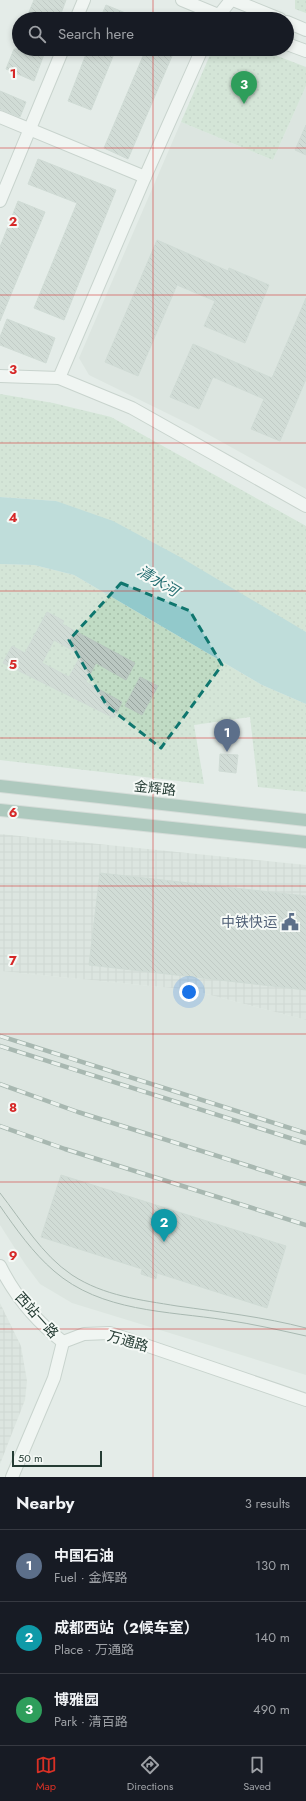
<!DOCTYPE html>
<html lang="en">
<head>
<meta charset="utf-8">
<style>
	:root { --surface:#171b24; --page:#242831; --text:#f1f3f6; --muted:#9ea1a6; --line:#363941; --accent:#d93025 }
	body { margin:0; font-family:Jost,"Noto Sans SC",sans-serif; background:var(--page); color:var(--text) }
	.scale { position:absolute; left:12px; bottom:10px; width:90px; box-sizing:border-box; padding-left:4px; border:2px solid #253c34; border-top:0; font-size:11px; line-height:14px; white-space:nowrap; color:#253c34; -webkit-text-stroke:3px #f5f9f6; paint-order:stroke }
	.you { position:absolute; left:189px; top:992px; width:14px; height:14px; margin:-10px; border:3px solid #fff; border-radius:50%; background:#1a73e8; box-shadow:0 0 0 6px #1a73e833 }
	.badge { display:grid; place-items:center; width:26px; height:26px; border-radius:50%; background:var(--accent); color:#fff; font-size:13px; font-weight:700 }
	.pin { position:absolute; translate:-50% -33px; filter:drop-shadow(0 1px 2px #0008) }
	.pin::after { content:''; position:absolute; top:21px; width:14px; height:12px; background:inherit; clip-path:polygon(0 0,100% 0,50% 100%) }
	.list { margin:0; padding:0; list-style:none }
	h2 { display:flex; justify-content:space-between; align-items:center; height:52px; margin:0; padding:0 16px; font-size:17px }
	h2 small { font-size:13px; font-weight:400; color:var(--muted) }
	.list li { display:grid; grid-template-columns:26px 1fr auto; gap:12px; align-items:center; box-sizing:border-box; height:72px; padding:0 16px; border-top:1px solid var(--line) }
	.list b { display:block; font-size:15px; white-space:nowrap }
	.list p { margin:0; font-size:13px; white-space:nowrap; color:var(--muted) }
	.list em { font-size:13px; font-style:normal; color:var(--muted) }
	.icon { flex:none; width:22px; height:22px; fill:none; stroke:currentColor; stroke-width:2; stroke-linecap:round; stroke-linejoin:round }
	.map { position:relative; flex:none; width:306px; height:1477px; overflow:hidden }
	.search { position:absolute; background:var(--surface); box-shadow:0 2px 6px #0003; left:12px; right:12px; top:12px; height:44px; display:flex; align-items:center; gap:10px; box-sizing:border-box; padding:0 14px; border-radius:22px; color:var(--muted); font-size:15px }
	.sheet { height:268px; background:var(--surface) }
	nav { display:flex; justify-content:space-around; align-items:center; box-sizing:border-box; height:56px; border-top:1px solid var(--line); background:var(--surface); font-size:11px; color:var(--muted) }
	nav a { display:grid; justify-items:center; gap:2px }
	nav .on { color:var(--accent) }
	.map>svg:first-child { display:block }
	.built { fill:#d3dcd7 }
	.industrial { fill:url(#industrial-grid) }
	.green { fill:url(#green-dots) }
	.water { fill:#92c9cb }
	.building { fill:url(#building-back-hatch); stroke:#b7c5be; fill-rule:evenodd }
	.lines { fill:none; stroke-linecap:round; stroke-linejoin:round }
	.minor-casing { stroke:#a7b4ae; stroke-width:14 }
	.tertiary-casing { stroke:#a7b4ae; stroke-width:14 }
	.primary-casing { stroke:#c2c8c6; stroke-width:14 }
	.minor { stroke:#fff; stroke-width:12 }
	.tertiary { stroke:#fff; stroke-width:12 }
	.primary { stroke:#6e9d8c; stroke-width:12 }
	.tram { stroke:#60786f; stroke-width:1 }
	.rail-casing { stroke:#60786f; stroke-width:4.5 }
	.rail { stroke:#f5f9f6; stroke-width:3; stroke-dasharray:9; stroke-linecap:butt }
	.marked { fill:none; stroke:#0f766e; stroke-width:3; stroke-dasharray:8 5; stroke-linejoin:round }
	.grid { fill:none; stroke:#d62828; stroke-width:1; stroke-opacity:0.55 }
	.labels { text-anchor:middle; stroke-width:4; stroke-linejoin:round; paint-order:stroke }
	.street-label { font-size:14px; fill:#253c34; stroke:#f5f9f6 }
	.service-label { font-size:14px; fill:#4e5e75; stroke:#f5f9f6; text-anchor:end }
	.water-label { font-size:15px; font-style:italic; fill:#256e72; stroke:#f5f9f6 }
	.grid-label { font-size:13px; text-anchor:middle; font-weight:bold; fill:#d62828; stroke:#f5f9f6; stroke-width:4; stroke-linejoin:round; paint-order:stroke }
</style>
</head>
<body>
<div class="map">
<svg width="306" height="1477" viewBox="0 0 306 1477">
	<defs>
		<pattern id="industrial-grid" width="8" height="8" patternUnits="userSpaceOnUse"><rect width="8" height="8" fill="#d3dcd7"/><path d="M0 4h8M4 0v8" fill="none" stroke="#b5beb9"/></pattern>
		<pattern id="green-dots" width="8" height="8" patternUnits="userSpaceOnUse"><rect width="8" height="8" fill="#c0dbc4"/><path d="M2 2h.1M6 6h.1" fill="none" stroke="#a5bda9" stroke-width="1.8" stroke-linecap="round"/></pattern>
		<pattern id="building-back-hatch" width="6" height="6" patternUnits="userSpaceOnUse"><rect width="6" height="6" fill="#bac7c1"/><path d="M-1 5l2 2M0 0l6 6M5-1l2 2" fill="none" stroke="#97a39e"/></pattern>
	</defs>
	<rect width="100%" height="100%" fill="#e4ece8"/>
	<g class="built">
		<polygon points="306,86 306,489 193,426 89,375 79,358 181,122 273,160"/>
		<polygon points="0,971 191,990 306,1020 306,1375 72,1303 40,1284 25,1264 0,1225"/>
	</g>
	<g class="industrial">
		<polygon points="0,834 306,865 306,1020 191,990 0,971"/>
		<polygon points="0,1303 21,1346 27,1381 25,1400 0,1464"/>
	</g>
	<g class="green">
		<polygon points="295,0 306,0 306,13 295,9"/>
		<polygon points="219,49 259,49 306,67 306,86 273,160 181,122 210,55"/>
		<polygon points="0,394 53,403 111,417 306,526 306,632 56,501 0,497"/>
		<polygon points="0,564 34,565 74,575 262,685 306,704 306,792 258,787 250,717 194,725 204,784 0,760"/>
	</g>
	<polygon class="water" points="0,497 56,501 113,521 180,557 306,632 306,704 262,685 74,575 34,565 0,564"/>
	<g class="building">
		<polygon points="34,0 66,0 59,19 26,19"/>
		<polygon points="106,5 140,19 100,19"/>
		<polygon points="14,49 46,49 34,81 6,69"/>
		<polygon points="88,49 116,49 91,110 68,101"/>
		<polygon points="146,49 175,49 128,159 104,148"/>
		<polygon points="0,91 26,102 20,117 0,109"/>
		<polygon points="306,125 306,155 295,150"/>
		<polygon points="38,159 116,190 64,320 34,308 77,203 28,184"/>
		<polygon points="18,201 45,212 0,321 0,247"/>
		<polygon points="157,240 228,271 229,268 269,285 245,343 204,326 215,301 177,285 138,376 105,362"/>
		<polygon points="306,298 306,379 280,441 251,429 264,399 213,377 199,409 170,397 193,344 272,378"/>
		<polygon points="7,319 55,338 46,363 0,345 0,337"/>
		<path d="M47,612L64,621L62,624L135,663L126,680L96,663L86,682L122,702L114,718L3,663L12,646L25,653ZM54,640L81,655L69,677L42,663Z"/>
		<polygon points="140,677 158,686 142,715 125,706"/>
		<polygon points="220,754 238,755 236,773 219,771"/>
		<polygon points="100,873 306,896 306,990 89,965"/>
		<polygon points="61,1175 286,1246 267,1308 157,1273 156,1279 141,1274 142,1269 41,1237"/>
	</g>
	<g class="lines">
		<g class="minor-casing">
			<g id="minor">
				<polyline points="76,19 84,0"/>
				<polyline points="216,19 231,0"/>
				<polyline points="0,117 145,177"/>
				<polyline points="0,201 63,49"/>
				<polyline points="0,376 59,378 132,408 306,506"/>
				<polyline points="59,378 145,177 202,49"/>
				<path d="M0,1266C15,1296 37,1322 63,1342"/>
				<polyline points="63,1342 84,1334 110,1333 306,1400"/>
				<polyline points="12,1477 54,1378 63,1342"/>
			</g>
		</g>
		<g class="tertiary-casing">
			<g id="tertiary">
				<polyline points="182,0 228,19"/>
				<polyline points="233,0 280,19"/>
				<polyline points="287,22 306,30"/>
				<polyline points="287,44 306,51"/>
			</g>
		</g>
		<g class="primary-casing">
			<g id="primary">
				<polyline points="0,786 306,820"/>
				<polyline points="0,810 306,842"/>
			</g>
		</g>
		<use href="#minor" class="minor"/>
		<use href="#tertiary" class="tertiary"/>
		<use href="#primary" class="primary"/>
		<g class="tram">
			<path d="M0,1193C22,1221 42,1255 72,1275C104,1296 141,1300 177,1306C220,1312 264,1317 306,1328"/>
			<path d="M0,1206C16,1229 33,1253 54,1271C101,1312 167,1311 226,1320C253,1324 279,1330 306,1336"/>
		</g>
		<g class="rail-casing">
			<g id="rail">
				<polyline points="0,1036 306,1133"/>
				<polyline points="0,1046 306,1143"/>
				<polyline points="0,1084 78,1112 306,1184"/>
				<polyline points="0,1126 65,1149 306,1225"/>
			</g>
		</g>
		<use href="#rail" class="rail"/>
	</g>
	<path d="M0 0H306V1477H0ZM121,583L190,611L222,665L161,748L107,706L69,640Z" fill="#e4ece8" fill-opacity=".55" fill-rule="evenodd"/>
	<path class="marked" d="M121,583L190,611L222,665L161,748L107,706L69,640Z"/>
	<path class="grid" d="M153,0V19M153,49V1477M0,148H306M0,295H306M0,443H306M0,591H306M0,738H306M0,886H306M0,1034H306M0,1182H306M0,1329H306"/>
	<defs>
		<g id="civic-bare" transform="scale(1.38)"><path d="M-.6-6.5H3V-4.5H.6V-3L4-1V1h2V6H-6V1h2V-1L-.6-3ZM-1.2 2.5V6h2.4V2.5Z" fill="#5c6f8a" stroke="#f5f9f6" stroke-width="2.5" paint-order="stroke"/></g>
	</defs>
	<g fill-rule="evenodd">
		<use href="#civic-bare" x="290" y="922"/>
	</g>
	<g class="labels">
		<g class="street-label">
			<text transform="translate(155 788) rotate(6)" y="5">金辉路</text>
			<text transform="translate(37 1315) rotate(48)" y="5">西站一路</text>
			<text transform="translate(128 1341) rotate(16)" y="5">万通路</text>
		</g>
		<g class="service-label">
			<text x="277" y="927">中铁快运</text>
		</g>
		<g class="water-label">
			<text transform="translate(158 581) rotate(31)" y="5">清水河</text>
		</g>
	</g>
	<g class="grid-label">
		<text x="13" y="78">1</text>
		<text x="13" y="226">2</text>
		<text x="13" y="374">3</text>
		<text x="13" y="522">4</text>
		<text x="13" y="669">5</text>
		<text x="13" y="817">6</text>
		<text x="13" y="965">7</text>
		<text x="13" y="1112">8</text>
		<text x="13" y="1260">9</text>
	</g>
</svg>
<div class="scale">50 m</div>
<div class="you"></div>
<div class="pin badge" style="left:227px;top:752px;background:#5c6f8a">1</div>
<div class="pin badge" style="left:164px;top:1242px;background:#0f9aa8">2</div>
<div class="pin badge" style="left:244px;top:104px;background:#2e9e5b">3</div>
<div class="search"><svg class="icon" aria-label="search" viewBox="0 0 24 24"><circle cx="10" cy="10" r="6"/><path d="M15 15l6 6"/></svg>Search here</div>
</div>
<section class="sheet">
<h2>Nearby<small>3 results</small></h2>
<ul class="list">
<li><span class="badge" style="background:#5c6f8a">1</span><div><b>中国石油</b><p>Fuel · 金辉路</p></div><em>130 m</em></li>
<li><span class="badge" style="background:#0f9aa8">2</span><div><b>成都西站（2候车室）</b><p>Place · 万通路</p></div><em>140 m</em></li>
<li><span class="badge" style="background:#2e9e5b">3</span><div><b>博雅园</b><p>Park · 清百路</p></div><em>490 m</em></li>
</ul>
</section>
<nav>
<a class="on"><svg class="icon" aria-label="map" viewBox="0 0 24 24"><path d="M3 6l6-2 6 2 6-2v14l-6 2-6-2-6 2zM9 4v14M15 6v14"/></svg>Map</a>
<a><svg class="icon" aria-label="directions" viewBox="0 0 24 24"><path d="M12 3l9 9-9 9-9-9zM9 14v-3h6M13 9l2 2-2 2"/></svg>Directions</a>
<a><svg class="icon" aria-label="saved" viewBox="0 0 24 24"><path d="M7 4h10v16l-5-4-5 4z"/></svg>Saved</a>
</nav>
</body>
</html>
